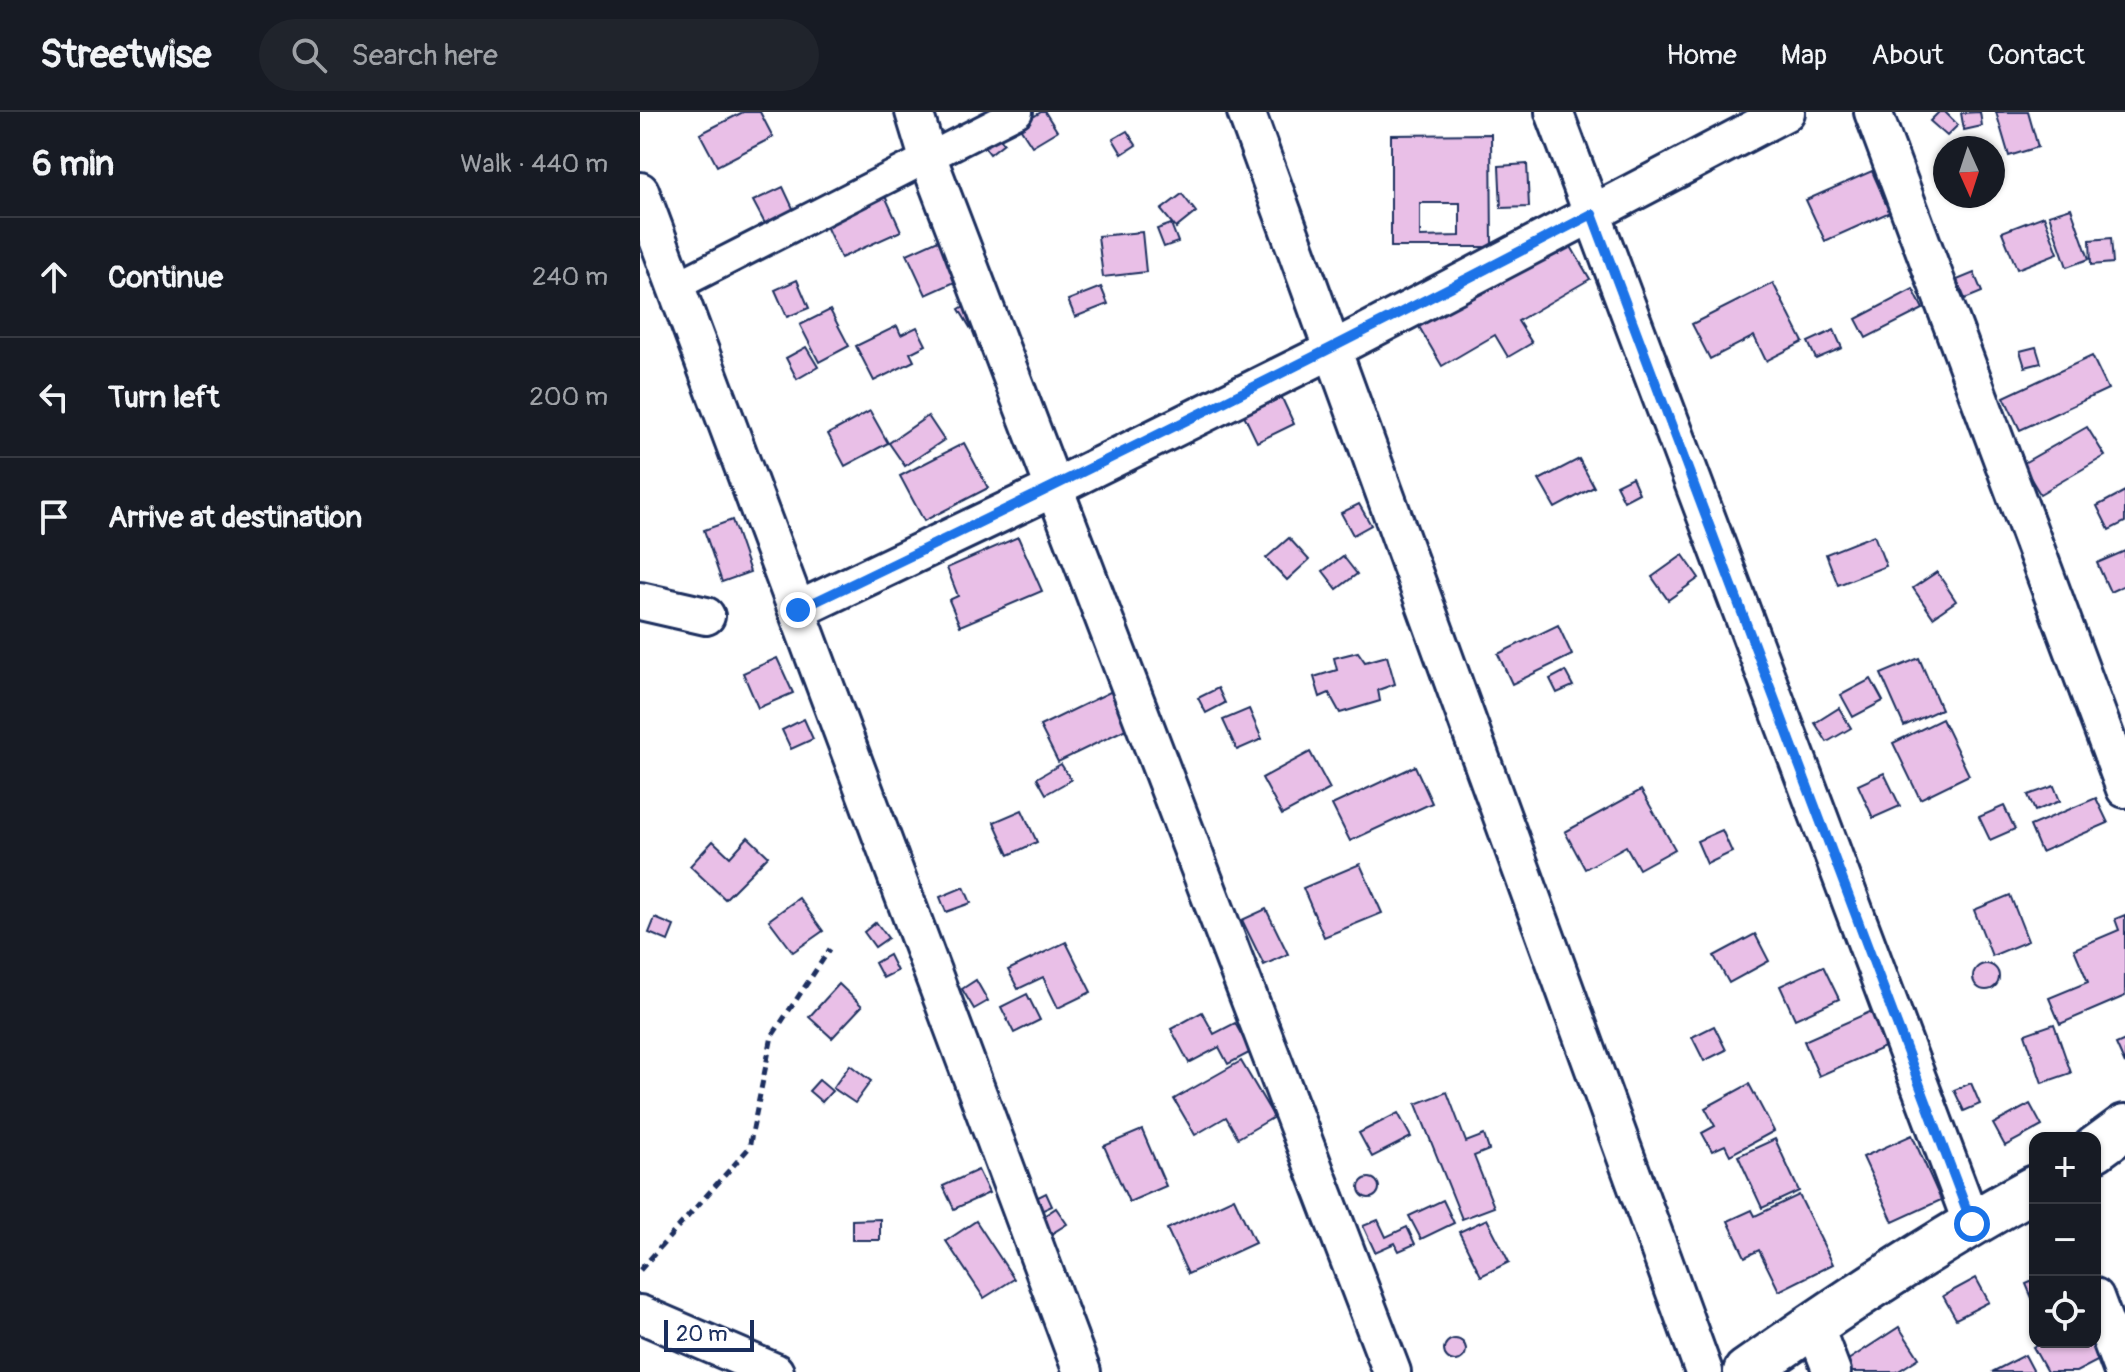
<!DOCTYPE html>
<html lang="en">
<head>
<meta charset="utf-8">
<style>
	:root { --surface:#171b24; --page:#20242c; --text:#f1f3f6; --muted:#9ea1a6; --line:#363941 }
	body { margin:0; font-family:Pangolin,sans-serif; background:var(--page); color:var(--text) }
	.controls { position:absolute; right:24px; bottom:24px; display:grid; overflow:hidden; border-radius:16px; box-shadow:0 2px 6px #0004 }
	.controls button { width:72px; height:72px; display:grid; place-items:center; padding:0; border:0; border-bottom:2px solid var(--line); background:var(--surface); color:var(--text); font:40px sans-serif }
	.compass { position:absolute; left:1293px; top:24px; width:72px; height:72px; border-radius:50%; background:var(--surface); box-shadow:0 2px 6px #0004; rotate:177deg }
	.scale { position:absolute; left:24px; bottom:20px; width:90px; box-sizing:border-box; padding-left:8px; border:4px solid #1b2f5e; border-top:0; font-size:22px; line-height:28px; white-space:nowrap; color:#1b2f5e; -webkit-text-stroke:6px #fff; paint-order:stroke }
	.stop { position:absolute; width:24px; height:24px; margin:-18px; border:6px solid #1a73e8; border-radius:50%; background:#fff }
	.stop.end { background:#1a73e8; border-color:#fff; box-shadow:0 2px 8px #0008 }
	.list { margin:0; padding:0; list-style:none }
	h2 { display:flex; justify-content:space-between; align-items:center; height:104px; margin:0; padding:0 32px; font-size:34px }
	h2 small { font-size:26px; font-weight:400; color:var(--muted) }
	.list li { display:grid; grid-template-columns:52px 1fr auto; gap:24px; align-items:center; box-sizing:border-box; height:120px; padding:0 32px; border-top:2px solid var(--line) }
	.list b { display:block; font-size:30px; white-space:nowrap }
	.list em { font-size:26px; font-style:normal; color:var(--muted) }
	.icon { flex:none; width:44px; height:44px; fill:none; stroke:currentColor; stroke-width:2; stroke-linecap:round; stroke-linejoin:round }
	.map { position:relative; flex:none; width:1485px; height:1260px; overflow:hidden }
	header { display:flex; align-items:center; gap:48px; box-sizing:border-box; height:112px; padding:0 40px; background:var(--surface); border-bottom:2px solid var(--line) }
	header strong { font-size:38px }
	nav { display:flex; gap:44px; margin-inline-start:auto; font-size:28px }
	.search { width:560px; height:72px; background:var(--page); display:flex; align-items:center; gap:20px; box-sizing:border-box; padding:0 28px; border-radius:44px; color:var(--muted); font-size:30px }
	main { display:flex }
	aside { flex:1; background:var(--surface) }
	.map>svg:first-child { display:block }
	.building { fill:#e9bfe7; stroke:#1b2f5e; stroke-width:2; fill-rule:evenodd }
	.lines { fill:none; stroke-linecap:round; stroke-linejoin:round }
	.pedestrian-casing { stroke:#1b2f5e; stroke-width:34 }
	.minor-casing { stroke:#1b2f5e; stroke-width:42 }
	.secondary-casing { stroke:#1b2f5e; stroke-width:50 }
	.path { stroke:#1b2f5e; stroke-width:5; stroke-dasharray:8 6; stroke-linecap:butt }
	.pedestrian { stroke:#fff; stroke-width:28 }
	.minor { stroke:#fff; stroke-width:36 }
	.secondary { stroke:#fff; stroke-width:44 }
	.route { stroke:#1a73e8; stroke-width:10 }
</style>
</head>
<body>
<header>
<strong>Streetwise</strong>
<div class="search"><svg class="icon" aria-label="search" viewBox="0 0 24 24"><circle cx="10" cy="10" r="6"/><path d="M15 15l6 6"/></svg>Search here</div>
<nav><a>Home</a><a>Map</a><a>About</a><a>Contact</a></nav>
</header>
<main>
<aside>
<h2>6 min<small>Walk · 440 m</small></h2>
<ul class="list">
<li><svg class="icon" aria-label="ahead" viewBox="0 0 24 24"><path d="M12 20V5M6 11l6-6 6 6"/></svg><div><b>Continue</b></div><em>240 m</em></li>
<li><svg class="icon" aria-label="left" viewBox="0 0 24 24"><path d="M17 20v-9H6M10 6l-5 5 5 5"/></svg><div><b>Turn left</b></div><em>200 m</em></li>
<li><svg class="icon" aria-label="arrive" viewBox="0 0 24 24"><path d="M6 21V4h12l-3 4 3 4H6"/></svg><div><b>Arrive at destination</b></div></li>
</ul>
</aside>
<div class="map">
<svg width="1485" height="1260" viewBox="0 0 1485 1260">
	<rect width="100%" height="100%" fill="#fff"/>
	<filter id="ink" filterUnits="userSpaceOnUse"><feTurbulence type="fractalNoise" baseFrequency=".0125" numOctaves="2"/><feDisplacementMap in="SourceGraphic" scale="16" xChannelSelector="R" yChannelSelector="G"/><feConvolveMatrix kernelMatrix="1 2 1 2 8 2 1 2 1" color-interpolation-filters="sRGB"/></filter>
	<g filter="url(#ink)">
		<g class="building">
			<polygon points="103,0 120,0 133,25 77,54 60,22"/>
			<polygon points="401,0 405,0 417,19 392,34 379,14"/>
			<polygon points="1299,0 1305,0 1318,13 1307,24 1290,9"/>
			<polygon points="1340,0 1342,14 1324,18 1321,1"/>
			<polygon points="1356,0 1388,0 1398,35 1369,44"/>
			<polygon points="354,18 364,31 350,42 340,29"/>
			<polygon points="487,19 496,33 482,42 473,27"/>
			<path d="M851,22L852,135H751V23ZM780,91H820V124L780,125Z"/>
			<polygon points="887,52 889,95 861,96 859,54"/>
			<polygon points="1232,59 1250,100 1185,129 1166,88"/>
			<polygon points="143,75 158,107 130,121 113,89"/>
			<polygon points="542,82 556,100 536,116 521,98"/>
			<polygon points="245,84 261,119 201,146 185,112"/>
			<polygon points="1431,96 1449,147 1427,155 1409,103"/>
			<polygon points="1404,104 1418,141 1377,157 1362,120"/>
			<polygon points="531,112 538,130 524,135 517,117"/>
			<polygon points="502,120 506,160 463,165 458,124"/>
			<polygon points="307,124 326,165 286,183 267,142"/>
			<polygon points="926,126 950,167 878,209 892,231 868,245 855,223 802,254 778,213"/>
			<polygon points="1471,126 1473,151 1451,153 1450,128"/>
			<polygon points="1334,161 1342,180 1325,187 1317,168"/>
			<polygon points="157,168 169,196 147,205 135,178"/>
			<polygon points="1133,171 1163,230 1126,249 1114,224 1070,247 1052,212"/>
			<polygon points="461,175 468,192 435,205 428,188"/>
			<polygon points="1273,177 1283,197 1226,226 1216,207"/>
			<polygon points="334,188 346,207 331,217 319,197"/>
			<polygon points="190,198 209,234 179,250 160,213"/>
			<polygon points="257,214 261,223 277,215 286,233 270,241 274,249 234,269 216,234"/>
			<polygon points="1194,218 1202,236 1176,247 1168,230"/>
			<polygon points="166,235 178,255 157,267 146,246"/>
			<polygon points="1396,235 1401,251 1385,255 1380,239"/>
			<polygon points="1452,244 1468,277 1380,318 1364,285"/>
			<polygon points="641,284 654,312 617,330 603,301"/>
			<polygon points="230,299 248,331 205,354 188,322"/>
			<polygon points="288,304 304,328 265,354 249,331"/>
			<polygon points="1447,315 1465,344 1400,382 1382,352"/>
			<polygon points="324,331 348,376 284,409 260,364"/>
			<polygon points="939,347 954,375 915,396 899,368"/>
			<polygon points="992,365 999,381 984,389 976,373"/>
			<polygon points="1485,379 1485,410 1469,418 1457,394"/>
			<polygon points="719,392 731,413 713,423 701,401"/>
			<polygon points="92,408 110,460 82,470 64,418"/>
			<polygon points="1234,423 1246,454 1198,473 1186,442"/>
			<polygon points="378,425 402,479 320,514 309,488 318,484 307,456"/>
			<polygon points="649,426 669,448 647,468 626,446"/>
			<polygon points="1485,439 1485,473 1470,480 1457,451"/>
			<polygon points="1043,443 1059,466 1028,488 1012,465"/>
			<polygon points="703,444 717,462 697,477 683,459"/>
			<polygon points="1297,460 1316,489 1293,505 1273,476"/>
			<polygon points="918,513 932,543 872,572 858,542"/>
			<polygon points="718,540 725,550 747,544 755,572 738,578 740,589 700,601 689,581 680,585 674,565 697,558 694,546"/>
			<polygon points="137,546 153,581 118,596 103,561"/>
			<polygon points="1279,546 1301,597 1264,614 1241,562"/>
			<polygon points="925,559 933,574 917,581 910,567"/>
			<polygon points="1231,567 1243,589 1213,605 1201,583"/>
			<polygon points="578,576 585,591 566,601 558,586"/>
			<polygon points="472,579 490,615 418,650 400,614"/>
			<polygon points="1199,596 1211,616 1187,630 1175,611"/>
			<polygon points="609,597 622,627 597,638 583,608"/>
			<polygon points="164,607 173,627 151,637 142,618"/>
			<polygon points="1302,607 1329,663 1280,687 1253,631"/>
			<polygon points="670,640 690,677 642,703 622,666"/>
			<polygon points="421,652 431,668 406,682 397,666"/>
			<polygon points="775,654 792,691 710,729 692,693"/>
			<polygon points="1244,661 1260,694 1233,706 1218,673"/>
			<polygon points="1414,674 1420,689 1395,699 1388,683"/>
			<polygon points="1001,678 1035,737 999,757 986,734 945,757 925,720"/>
			<polygon points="1456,686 1468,711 1401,740 1390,714"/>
			<polygon points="1364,694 1375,717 1350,728 1339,705"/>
			<polygon points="382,698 397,730 369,743 354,710"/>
			<polygon points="1082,718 1092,740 1067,752 1057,729"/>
			<polygon points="108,725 128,744 85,787 50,754 73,729 90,745"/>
			<polygon points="720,752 742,801 684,825 663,776"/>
			<polygon points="324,775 331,791 306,800 300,785"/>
			<polygon points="1370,783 1388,829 1352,844 1334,798"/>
			<polygon points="159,786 183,819 153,840 129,808"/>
			<polygon points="626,797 648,842 624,853 602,808"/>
			<polygon points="1485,803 1485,884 1420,912 1409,886 1448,870 1434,837 1479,818 1475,807"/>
			<polygon points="15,806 34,814 28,829 9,821"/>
			<polygon points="236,810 248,826 235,835 224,820"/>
			<polygon points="1115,822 1129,849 1089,871 1074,844"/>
			<polygon points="426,830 451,880 418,896 403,865 378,877 368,858"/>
			<polygon points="249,843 257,859 243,866 235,851"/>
			<circle cx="1346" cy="865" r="13"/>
			<polygon points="1183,854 1199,887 1155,907 1140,874"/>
			<polygon points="336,868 348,889 334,897 322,877"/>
			<polygon points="199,872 222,894 192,926 169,905"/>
			<polygon points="387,882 400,908 374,921 361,895"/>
			<polygon points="1232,899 1247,934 1179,964 1164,929"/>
			<polygon points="562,900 574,922 595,911 611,940 588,952 579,935 549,951 531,917"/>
			<polygon points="1414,912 1431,961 1402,971 1385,922"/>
			<polygon points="1074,914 1086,938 1064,949 1052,925"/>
			<polygon points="1485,928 1485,952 1476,932"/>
			<polygon points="601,949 634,1005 598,1026 586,1005 555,1023 534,987"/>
			<polygon points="210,953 231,969 215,991 193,976"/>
			<polygon points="179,968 192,979 182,990 169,979"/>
			<polygon points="1331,971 1340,992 1324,999 1314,978"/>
			<polygon points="1109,972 1134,1019 1090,1043 1085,1033 1072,1039 1062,1021 1075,1014 1065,996"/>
			<polygon points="807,980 826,1030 844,1023 849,1038 834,1044 854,1095 822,1107 776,992"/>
			<polygon points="1390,992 1402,1014 1365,1034 1353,1012"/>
			<polygon points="758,1001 771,1025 732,1045 719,1021"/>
			<polygon points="502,1018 526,1074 489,1090 464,1034"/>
			<polygon points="1272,1023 1301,1088 1253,1110 1223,1045"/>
			<polygon points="1135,1027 1159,1079 1122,1096 1098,1044"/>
			<polygon points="338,1058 349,1081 314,1097 303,1074"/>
			<circle cx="729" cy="1076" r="10"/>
			<polygon points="406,1081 412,1094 399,1100 394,1087"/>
			<polygon points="1159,1083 1193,1152 1139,1179 1119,1138 1105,1145 1088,1109 1112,1098 1115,1104"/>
			<polygon points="594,1086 615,1131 548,1162 527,1117"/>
			<polygon points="803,1088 814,1111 781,1127 769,1104"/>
			<polygon points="416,1096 427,1112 411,1122 401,1106"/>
			<polygon points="240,1107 240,1128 212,1128 212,1108"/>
			<polygon points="847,1107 869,1150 841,1164 819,1120"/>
			<polygon points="738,1108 746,1125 767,1115 775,1132 759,1139 755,1131 735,1140 723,1114"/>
			<polygon points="336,1109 374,1167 344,1186 306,1129"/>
			<polygon points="1336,1166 1349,1190 1316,1207 1303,1184"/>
			<polygon points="1395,1168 1395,1193 1386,1172"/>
			<polygon points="1259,1215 1279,1246 1257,1260 1211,1260 1205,1250"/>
			<circle cx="815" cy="1238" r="11"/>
			<polygon points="1403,1230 1455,1230 1467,1244 1436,1260 1407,1260 1393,1235"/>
			<polygon points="1385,1243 1394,1260 1352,1260"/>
		</g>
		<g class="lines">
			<g class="pedestrian-casing">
				<polyline id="pedestrian" points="36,174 378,0"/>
			</g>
			<g class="minor-casing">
				<g id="minor">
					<polyline points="274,0 288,46 752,1260"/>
					<polyline points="606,0 1064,1260"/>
					<polyline points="914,0 1332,1112"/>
					<polyline points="1233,0 1485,677"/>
					<polyline points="0,79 442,1260"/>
					<polyline points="0,489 66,504"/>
					<polyline points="158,498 414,376 692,238 1146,0"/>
					<polyline points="1455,1185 1483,1260"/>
					<polyline points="0,1202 135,1260"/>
					<polyline points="1174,1213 1192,1260"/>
				</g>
			</g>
			<g class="secondary-casing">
				<g id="secondary">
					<polyline points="1455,1037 1485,1015"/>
					<path d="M1106,1260C1198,1195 1296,1130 1395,1076"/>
				</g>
			</g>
			<polyline class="path" points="0,1158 109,1036 132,924 190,837"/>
			<use href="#pedestrian" class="pedestrian"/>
			<use href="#minor" class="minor"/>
			<use href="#secondary" class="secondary"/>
		</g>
	</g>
	<g class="lines" filter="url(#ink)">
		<path class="route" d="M158,498C425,370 690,239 952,102L1332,1112"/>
	</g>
</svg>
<div class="controls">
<button>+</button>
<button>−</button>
<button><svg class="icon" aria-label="locate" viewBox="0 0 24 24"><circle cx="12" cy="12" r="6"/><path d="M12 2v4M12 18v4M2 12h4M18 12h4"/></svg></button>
</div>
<svg class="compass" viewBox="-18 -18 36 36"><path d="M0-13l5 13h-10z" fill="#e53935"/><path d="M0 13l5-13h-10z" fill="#9ea1a6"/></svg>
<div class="scale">20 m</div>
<div class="stop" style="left:1332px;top:1112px"></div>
<div class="stop end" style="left:158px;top:498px"></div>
</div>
</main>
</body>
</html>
